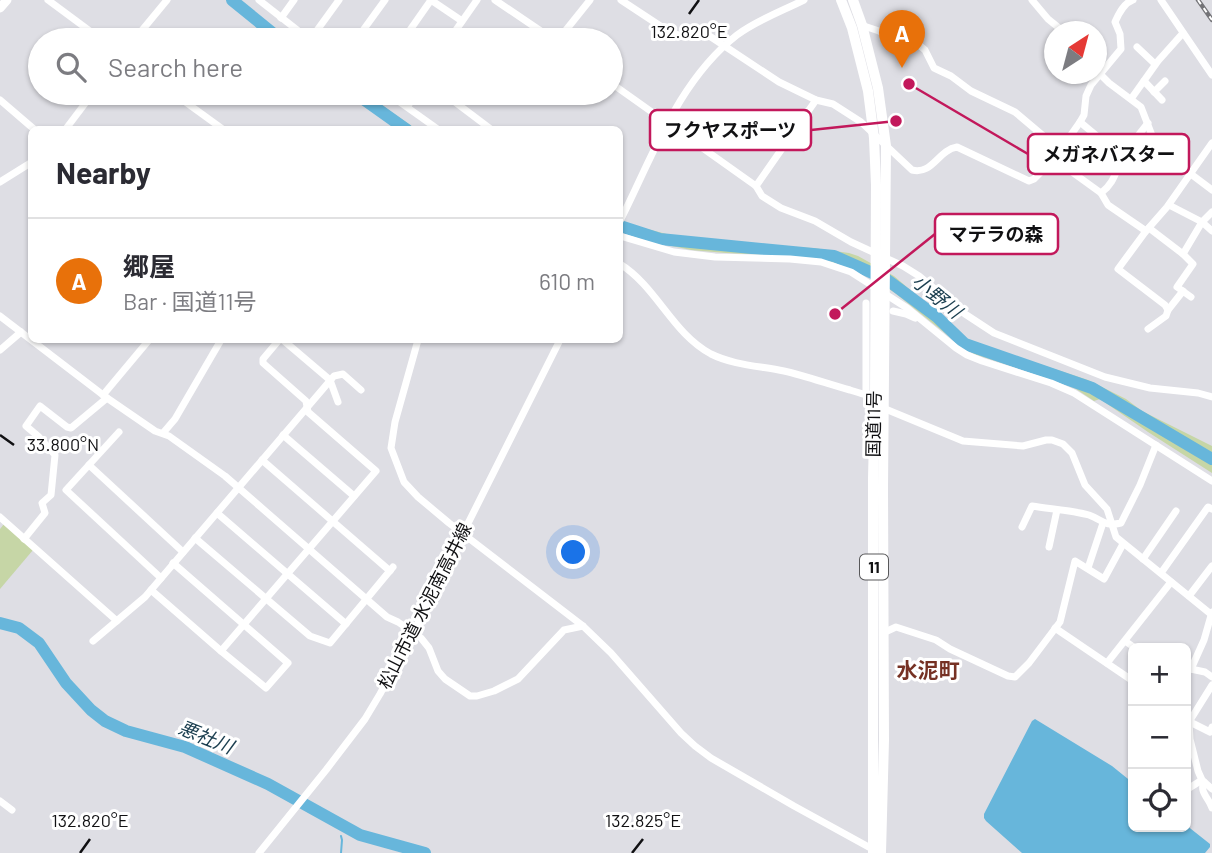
<!DOCTYPE html>
<html lang="en">
<head>
<meta charset="utf-8">
<style>
	:root { --surface:#fff; --page:#f2f2f3; --text:#2b2b33; --muted:#7c7c81; --line:#e1e1e2; --accent:#0b8043 }
	body { margin:0; font-family:Barlow,"Noto Sans JP",sans-serif; background:var(--page); color:var(--text) }
	.controls { position:absolute; right:21px; bottom:21px; display:grid; overflow:hidden; border-radius:10px; box-shadow:0 2px 5px #0004 }
	.controls button { width:63px; height:63px; display:grid; place-items:center; padding:0; border:0; border-bottom:2px solid var(--line); background:var(--surface); color:var(--text); font:35px sans-serif }
	.compass { position:absolute; left:1044px; top:21px; width:63px; height:63px; border-radius:50%; background:var(--surface); box-shadow:0 2px 5px #0004; rotate:36deg }
	.you { position:absolute; left:574px; top:553px; width:24px; height:24px; margin:-18px; border:5px solid #fff; border-radius:50%; background:#1a73e8; box-shadow:0 0 0 10px #1a73e833 }
	.badge { display:grid; place-items:center; width:46px; height:46px; border-radius:50%; background:var(--accent); color:#fff; font-size:23px; font-weight:700 }
	.pin { position:absolute; translate:-50% -58px; filter:drop-shadow(0 2px 4px #0008) }
	.pin::after { content:''; position:absolute; top:37px; width:24px; height:21px; background:inherit; clip-path:polygon(0 0,100% 0,50% 100%) }
	.list { margin:0; padding:0; list-style:none }
	h2 { display:flex; justify-content:space-between; align-items:center; height:91px; margin:0; padding:0 28px; font-size:30px }
	h2 small { font-size:23px; font-weight:400; color:var(--muted) }
	.list li { display:grid; grid-template-columns:46px 1fr auto; gap:21px; align-items:center; box-sizing:border-box; height:126px; padding:0 28px; border-top:2px solid var(--line) }
	.list b { display:block; font-size:26px; white-space:nowrap }
	.list p { margin:0; font-size:23px; white-space:nowrap; color:var(--muted) }
	.list em { font-size:23px; font-style:normal; color:var(--muted) }
	.icon { flex:none; width:38px; height:38px; fill:none; stroke:currentColor; stroke-width:2; stroke-linecap:round; stroke-linejoin:round }
	.map { position:relative; flex:none; width:1212px; height:853px; overflow:hidden }
	.search { position:absolute; background:var(--surface); box-shadow:0 2px 5px #0004; left:28px; top:28px; width:595px; height:77px; display:flex; align-items:center; gap:18px; box-sizing:border-box; padding:0 24px; border-radius:38px; color:var(--muted); font-size:26px }
	.panel { position:absolute; background:var(--surface); box-shadow:0 2px 5px #0004; left:28px; top:126px; width:595px; height:217px; border-radius:10px }
	.map>svg:first-child { display:block }
	.green { fill:#c6d6a6 }
	.water { fill:#67b6db }
	.lines { fill:none; stroke-linecap:round; stroke-linejoin:round }
	.stream { stroke:#67b6db; stroke-width:2 }
	.river { stroke:#67b6db; stroke-width:12 }
	.minor { stroke:#fff; stroke-width:7 }
	.major { stroke:#fff; stroke-width:9 }
	.highway { stroke:#fff; stroke-width:10 }
	.rail-casing { stroke:#737377; stroke-width:4.5 }
	.rail { stroke:#fff; stroke-width:2; stroke-dasharray:5; stroke-linecap:butt }
	.ticks { fill:none; stroke:#111113; stroke-width:2.5 }
	.labels { text-anchor:middle; stroke-width:6; stroke-linejoin:round; paint-order:stroke }
	.shield { fill:#fff; stroke:#58585a; stroke-width:2 }
	.shield-label { font-size:16px; font-weight:bold; fill:#111113 }
	.street-label { font-size:18px; fill:#111113; stroke:#fff }
	.water-label { font-size:19px; font-style:italic; fill:#1d4051; stroke:#fff }
	.quarter-label { font-size:21px; font-weight:bold; fill:#763124; stroke:#fff }
	.ticks-label { font-size:18px; text-anchor:middle; fill:#111113; stroke:#fff; stroke-width:6; stroke-linejoin:round; paint-order:stroke }
	.leader { fill:none; stroke:#c2185b; stroke-width:2.5 }
	.callout-dot { fill:#c2185b; stroke:#fff; stroke-width:2.5 }
	.callout { fill:#fff; stroke:#c2185b; stroke-width:2.5 }
	.callout-label { font-size:19px; text-anchor:middle; font-weight:bold; fill:#111113 }
</style>
</head>
<body>
<div class="map">
<svg width="1212" height="853" viewBox="0 0 1212 853">
	<rect width="100%" height="100%" fill="#dedee4"/>
	<g class="green">
		<polygon points="226,0 239,0 289,40 275,40"/>
		<polygon points="348,93 364,93 416,129 402,129"/>
		<polygon points="620,222 690,240 727,244 735,243 736,245 813,248 849,253 858,256 894,276 973,344 990,351 1018,357 1088,380 1126,399 1142,411 1212,446 1212,473 1148,432 1100,399 1094,401 1076,389 1058,381 974,354 951,338 895,293 865,273 850,267 812,257 726,253 691,250 639,239 632,235 620,231"/>
		<polygon points="4,524 33,550 0,589 0,529"/>
	</g>
	<polygon class="water" points="1035,719 1112,766 1133,783 1133,827 1186,827 1186,825 1210,844 1210,847 1205,853 1022,853 986,821 984,818 984,814 1032,721"/>
	<g class="lines">
		<polyline class="stream" points="341,853 342,840 341,836"/>
		<g class="river">
			<polyline points="232,0 281,40"/>
			<polyline points="355,93 407,130"/>
			<polyline points="620,226 660,239 834,256 886,279 937,317 965,344 1092,388 1212,459"/>
			<polyline points="0,623 19,628 39,643 66,683 91,710 105,721 126,731 185,747 268,784 360,835 425,853"/>
		</g>
		<g class="minor">
			<polyline points="48,0 102,40"/>
			<polyline points="259,0 310,40"/>
			<polyline points="431,0 462,21"/>
			<polyline points="495,0 554,40"/>
			<path d="M621,0L671,33L682,36L698,34L711,37L779,82L816,100L833,104L861,122L912,170C933,175 938,150 957,147L1029,181L1034,179L1054,159L1080,122L1084,115L1086,96L1091,85L1121,49L1120,34L1115,22C1119,13 1124,3 1133,0"/>
			<polyline points="1032,0 1048,19 1064,32"/>
			<polyline points="1161,0 1212,75"/>
			<polyline points="281,18 294,0"/>
			<polyline points="861,25 879,31 898,42 913,40 925,50 934,68 951,76 971,91 1015,112 1060,150"/>
			<polyline points="134,40 167,0"/>
			<polyline points="310,40 339,0"/>
			<polyline points="356,40 385,0"/>
			<polyline points="403,40 431,0"/>
			<polyline points="449,40 477,0"/>
			<polyline points="558,40 590,0"/>
			<polyline points="1137,47 1155,64"/>
			<polyline points="1096,70 1109,83 1141,107 1153,138 1163,153 1212,190"/>
			<polyline points="1144,81 1162,100"/>
			<polyline points="611,83 756,186 762,196 781,208 815,221 851,242 903,266 919,276 965,314 994,333 1105,377 1150,388 1198,393 1212,397"/>
			<polyline points="1154,92 1165,81"/>
			<polyline points="173,93 224,130"/>
			<polyline points="387,93 439,130"/>
			<polyline points="443,93 492,130"/>
			<polyline points="1131,99 1158,61 1183,33"/>
			<polyline points="0,100 35,130"/>
			<polyline points="408,106 416,93"/>
			<polyline points="1080,122 1104,142 1124,156"/>
			<polyline points="65,130 93,93"/>
			<polyline points="1054,159 1101,193 1108,205 1146,231"/>
			<polyline points="0,182 32,162"/>
			<polyline points="756,186 816,100"/>
			<path d="M1101,193C1115,183 1116,169 1124,155C1131,144 1140,133 1148,123"/>
			<polyline points="1169,205 1202,222 1212,231"/>
			<path d="M620,221C653,156 678,81 737,35C757,20 782,11 804,0"/>
			<polyline points="1149,228 1183,254 1193,264 1177,287 1191,297"/>
			<polyline points="620,236 674,252 715,257 790,259 821,262 851,272 907,308 956,348 967,355 982,361 1051,383 1074,393 1212,481"/>
			<polyline points="1183,254 1202,222 1212,212"/>
			<path d="M620,264C657,287 672,333 711,354C733,365 760,366 784,371C806,376 828,384 850,390C859,393 868,395 876,398"/>
			<polyline points="1168,310 1183,291"/>
			<polyline points="893,311 906,314 915,318"/>
			<polyline points="0,316 107,398 155,431 169,436 225,476 387,617 398,622 421,638 429,648 438,671 445,679 470,696 477,696 494,691 518,679 564,630 583,626"/>
			<polyline points="1148,329 1166,316 1168,310 1165,305 1118,269 1146,231 1167,207 1212,143"/>
			<polyline points="283,340 330,380 338,402"/>
			<polyline points="418,340 395,422 391,448 404,482 418,497 449,523 583,626 611,653 681,733 695,746 711,758 794,806 876,851"/>
			<polyline points="0,350 21,332"/>
			<polyline points="103,395 149,340"/>
			<polyline points="866,395 866,303"/>
			<polyline points="883,408 963,441 1023,446 1046,440 1052,440 1063,444 1072,453 1085,485 1107,509 1116,537 1212,615"/>
			<polyline points="119,432 66,490 161,578"/>
			<polyline points="163,433 175,419 221,340"/>
			<polyline points="283,435 354,496"/>
			<polyline points="262,460 390,571"/>
			<polyline points="89,465 183,552"/>
			<polyline points="217,513 346,624"/>
			<polyline points="0,517 117,621"/>
			<path d="M1022,527L1032,506C1050,509 1071,510 1089,515C1103,520 1104,527 1121,523L1140,485L1156,445"/>
			<polyline points="195,538 310,636 330,643 393,567"/>
			<polyline points="24,539 45,513 42,503 51,495 55,455 39,437 26,426 40,406 67,427 71,428 107,398"/>
			<polyline points="1049,547 1057,510"/>
			<polyline points="1143,559 1176,511"/>
			<polyline points="173,563 288,663 266,688 221,651"/>
			<polyline points="1088,568 1103,523"/>
			<polyline points="1161,573 1208,507 1212,509"/>
			<polyline points="151,590 221,651 376,471 308,412 306,401 263,363 263,359 279,340"/>
			<polyline points="1189,596 1212,566"/>
			<polyline points="1055,628 1133,681"/>
			<polyline points="883,633 896,627 936,640 950,649 1008,676 1015,677 1029,663 1060,622 1075,561 1104,579 1123,544"/>
			<polyline points="93,641 145,597 334,376 343,374 361,390"/>
			<polyline points="1125,641 1135,648"/>
			<polyline points="1107,663 1171,582"/>
			<polyline points="1186,668 1205,672 1212,677"/>
			<polyline points="1191,669 1204,640 1212,612"/>
			<polyline points="1212,685 1189,722 1190,739 1198,771 1202,780 1212,789"/>
			<polyline points="1186,720 1210,732 1212,727"/>
			<path d="M1204,782C1199,792 1209,798 1212,808"/>
			<polyline points="1186,790 1202,780"/>
			<polyline points="0,801 12,810"/>
			<polyline points="259,853 326,770 365,719 380,694 413,633 560,340"/>
		</g>
		<polyline class="major" points="0,8 7,0"/>
		<g class="highway">
			<polyline points="841,0 852,28 868,91 874,138 876,185 875,397 873,478 873,853"/>
			<polyline points="853,0 862,25 878,88 886,146 883,488 884,740 881,853"/>
		</g>
		<g class="rail-casing">
			<polyline id="rail" points="1198,0 1212,20"/>
		</g>
		<use href="#rail" class="rail"/>
	</g>
	<path class="ticks" d="M689,14L699,0M0,435L14,445M80,853L90,839M632,853L643,839"/>
	<g class="labels">
		<rect class="shield" x="860" y="554.5" width="28" height="25" rx="5"/>
		<g class="shield-label">
			<text x="874" y="573">11</text>
		</g>
		<g class="street-label">
			<text transform="translate(874 424) rotate(-89)" y="6">国道11号</text>
			<text transform="translate(425 606) rotate(-63)" y="6">松山市道 水泥南高井線</text>
		</g>
		<g class="water-label">
			<text transform="translate(937 296) rotate(39)" y="7">小野川</text>
			<text transform="translate(206 737) rotate(22)" y="7">悪社川</text>
		</g>
		<g class="quarter-label">
			<text x="928" y="678">水泥町</text>
		</g>
	</g>
	<g class="ticks-label">
		<text x="689" y="38">132.820°E</text>
		<text x="63" y="451">33.800°N</text>
		<text x="90" y="827">132.820°E</text>
		<text x="643" y="827">132.825°E</text>
	</g>
	<path class="leader" d="M896 121L811 130M909 84L1028 154M835 314L935 234"/>
	<g class="callout-dot">
		<circle cx="896" cy="121" r="7"/>
		<circle cx="909" cy="84" r="7"/>
		<circle cx="835" cy="314" r="7"/>
	</g>
	<g class="callout">
		<rect x="650" y="110" width="161" height="40" rx="7"/>
		<rect x="1028" y="134" width="161" height="40" rx="7"/>
		<rect x="935" y="214" width="123" height="40" rx="7"/>
	</g>
	<g class="callout-label">
		<text x="730" y="137">フクヤスポーツ</text>
		<text x="1109" y="161">メガネバスター</text>
		<text x="996" y="241">マテラの森</text>
	</g>
</svg>
<div class="controls">
<button>+</button>
<button>−</button>
<button><svg class="icon" aria-label="locate" viewBox="0 0 24 24"><circle cx="12" cy="12" r="6"/><path d="M12 2v4M12 18v4M2 12h4M18 12h4"/></svg></button>
</div>
<svg class="compass" viewBox="-18 -18 36 36"><path d="M0-13l5 13h-10z" fill="#e53935"/><path d="M0 13l5-13h-10z" fill="#7c7c81"/></svg>
<div class="you"></div>
<div class="pin badge" style="left:902px;top:68px;background:#e8710a">A</div>
<div class="search"><svg class="icon" aria-label="search" viewBox="0 0 24 24"><circle cx="10" cy="10" r="6"/><path d="M15 15l6 6"/></svg>Search here</div>
<section class="panel">
<h2>Nearby<small></small></h2>
<ul class="list">
<li><span class="badge" style="background:#e8710a">A</span><div><b>郷屋</b><p>Bar · 国道11号</p></div><em>610 m</em></li>
</ul>
</section>
</div>
</body>
</html>
